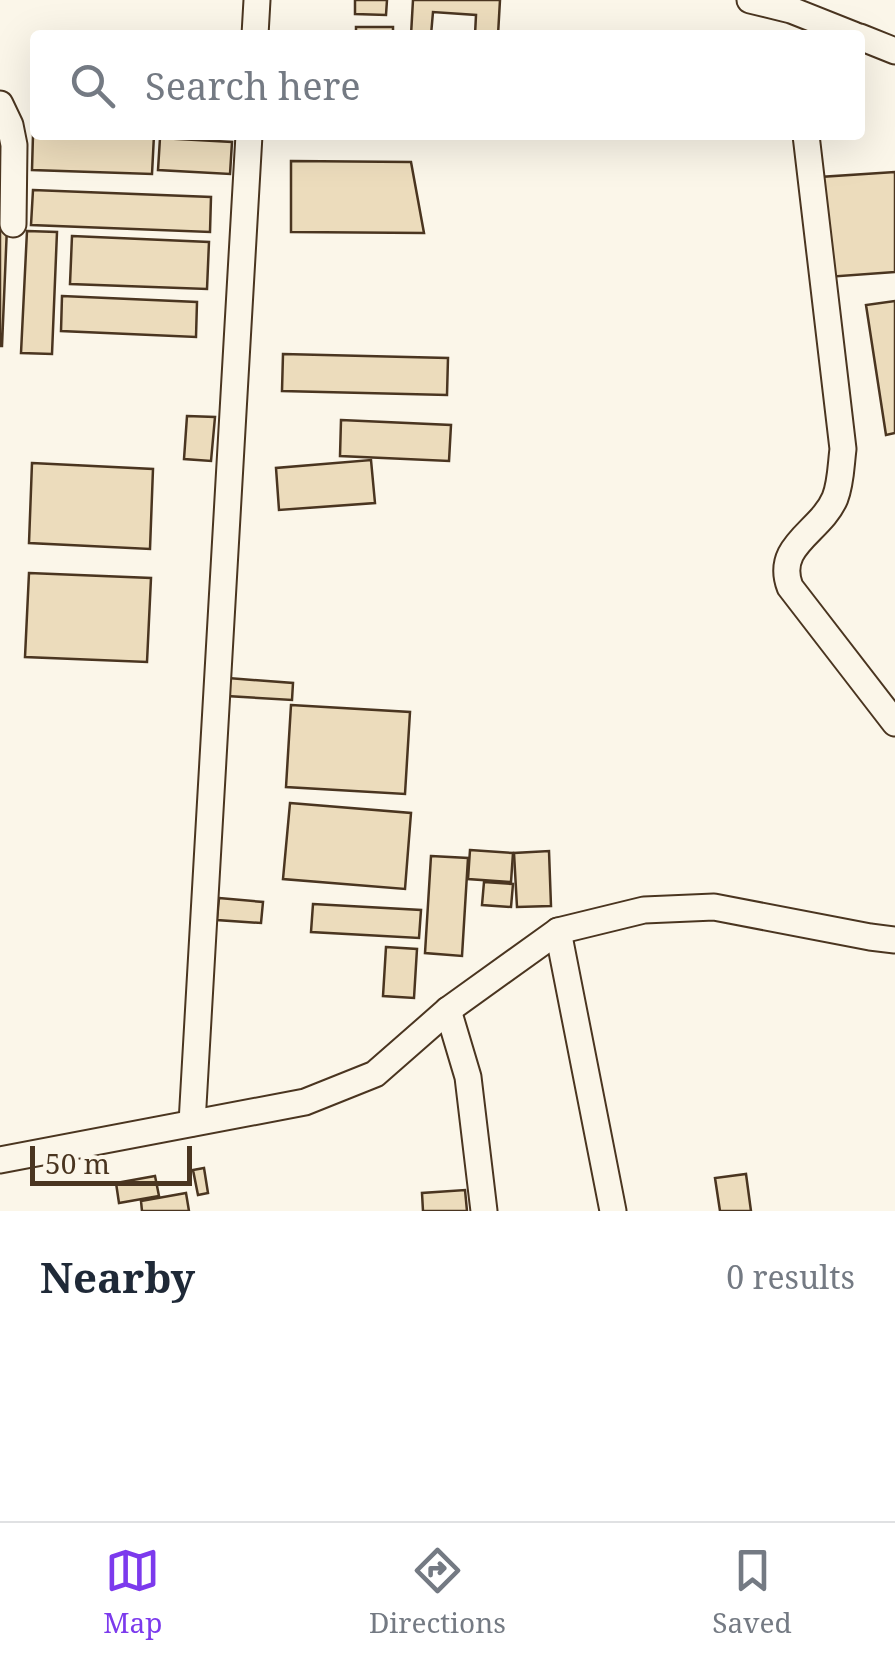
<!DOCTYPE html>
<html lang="en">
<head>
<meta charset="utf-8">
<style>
	:root { --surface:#fff; --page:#f6f6f7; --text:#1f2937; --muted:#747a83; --line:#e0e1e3; --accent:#7c3aed }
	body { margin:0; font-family:"Noto Serif",serif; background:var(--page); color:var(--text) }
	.scale { position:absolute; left:30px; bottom:25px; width:162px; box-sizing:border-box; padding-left:10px; border:5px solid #4a3520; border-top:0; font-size:28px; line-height:35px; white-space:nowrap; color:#4a3520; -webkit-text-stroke:8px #fbf6e9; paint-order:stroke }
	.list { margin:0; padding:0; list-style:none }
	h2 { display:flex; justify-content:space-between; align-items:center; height:130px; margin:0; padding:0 40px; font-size:42px }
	h2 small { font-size:32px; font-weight:400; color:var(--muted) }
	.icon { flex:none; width:55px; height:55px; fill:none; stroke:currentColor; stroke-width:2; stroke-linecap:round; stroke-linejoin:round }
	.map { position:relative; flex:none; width:895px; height:1211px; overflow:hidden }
	.search { position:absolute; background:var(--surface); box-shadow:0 10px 40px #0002; left:30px; right:30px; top:30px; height:110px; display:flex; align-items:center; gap:25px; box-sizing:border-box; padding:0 35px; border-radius:10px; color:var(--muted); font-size:38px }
	.sheet { height:310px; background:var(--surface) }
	nav { display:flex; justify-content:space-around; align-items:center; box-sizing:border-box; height:140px; border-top:2px solid var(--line); background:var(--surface); font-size:28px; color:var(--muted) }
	nav a { display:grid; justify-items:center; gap:5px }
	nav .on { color:var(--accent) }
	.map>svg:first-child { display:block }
	.building { fill:#ecdcbc; stroke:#4a3520; stroke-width:2.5 }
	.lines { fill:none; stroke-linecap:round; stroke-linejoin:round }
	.minor-casing { stroke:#4a3520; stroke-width:29 }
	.minor { stroke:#fbf6e9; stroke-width:25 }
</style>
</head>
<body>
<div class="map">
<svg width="895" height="1211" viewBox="0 0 895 1211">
	<rect width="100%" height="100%" fill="#fbf6e9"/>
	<g class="building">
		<polygon points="355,0 387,0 386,15 355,14"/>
		<polygon points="413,0 500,0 498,35 475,35 476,15 433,12 431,35 411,35"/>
		<rect x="356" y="27" width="37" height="8"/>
		<polygon points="35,65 35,135 154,135 152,174 32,170"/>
		<polygon points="160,138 232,142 230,174 158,170"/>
		<polygon points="291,161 411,162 424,233 291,232"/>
		<polygon points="895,172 895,272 827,277 820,177"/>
		<polygon points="33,190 211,197 210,232 31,225"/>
		<polygon points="0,227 7,227 2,346 0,346"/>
		<polygon points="27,231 57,232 52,354 21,353"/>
		<polygon points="72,236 209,242 207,289 70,284"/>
		<polygon points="62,296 197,302 196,337 61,331"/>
		<polygon points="895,301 895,433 886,435 866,305"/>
		<polygon points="283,354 448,358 447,395 282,391"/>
		<polygon points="187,416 215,417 211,461 184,459"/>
		<polygon points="341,420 451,425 449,461 340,456"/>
		<polygon points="371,460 375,503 279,510 276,468"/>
		<polygon points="32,463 153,469 150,549 29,543"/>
		<polygon points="29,573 151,578 147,662 25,657"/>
		<polygon points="228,678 293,683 292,700 227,696"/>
		<polygon points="291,705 410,712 405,794 286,787"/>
		<polygon points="290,803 411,813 405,889 283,879"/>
		<polygon points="470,850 513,853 511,882 468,879"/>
		<polygon points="549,851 551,906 517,907 514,853"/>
		<polygon points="431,856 468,858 462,956 425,953"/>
		<polygon points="484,882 513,884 511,907 482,905"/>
		<polygon points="219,898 263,902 261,923 217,920"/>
		<polygon points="313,904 421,910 419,938 311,932"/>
		<polygon points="386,947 417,949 414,998 383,996"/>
		<polygon points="204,1168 208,1193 198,1195 193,1170"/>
		<polygon points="746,1174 751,1211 720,1211 715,1178"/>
		<polygon points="155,1176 159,1196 119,1203 116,1183"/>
		<polygon points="465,1190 467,1211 423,1211 422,1193"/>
		<polygon points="186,1193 189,1211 142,1211 141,1201"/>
	</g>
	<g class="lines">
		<g class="minor-casing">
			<g id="minor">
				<polyline points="750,0 791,10 854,35"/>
				<polyline points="255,35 257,0"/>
				<polyline points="860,37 895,51"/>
				<polyline points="0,104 10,125 14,145 13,224"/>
				<path d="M806,135L843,449C841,464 841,483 835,498C821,532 774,545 790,587L895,723"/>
				<polyline points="558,931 613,1211"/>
				<polyline points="448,1010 468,1077 484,1211"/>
				<polyline points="192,1123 249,135"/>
				<polyline points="0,1160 305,1102 375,1074 448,1010 558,931 644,910 714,907 870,937 895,940"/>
			</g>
		</g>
		<use href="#minor" class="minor"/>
	</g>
</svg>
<div class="scale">50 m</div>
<div class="search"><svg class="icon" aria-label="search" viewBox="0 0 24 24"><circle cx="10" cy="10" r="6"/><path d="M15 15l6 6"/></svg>Search here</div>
</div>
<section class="sheet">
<h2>Nearby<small>0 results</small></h2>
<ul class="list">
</ul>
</section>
<nav>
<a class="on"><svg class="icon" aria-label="map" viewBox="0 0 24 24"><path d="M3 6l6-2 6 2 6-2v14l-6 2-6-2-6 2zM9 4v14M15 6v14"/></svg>Map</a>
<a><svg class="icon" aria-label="directions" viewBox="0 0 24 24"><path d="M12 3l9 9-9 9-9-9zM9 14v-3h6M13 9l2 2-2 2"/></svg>Directions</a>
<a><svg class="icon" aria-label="saved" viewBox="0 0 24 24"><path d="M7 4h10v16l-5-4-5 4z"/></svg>Saved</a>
</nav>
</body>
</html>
